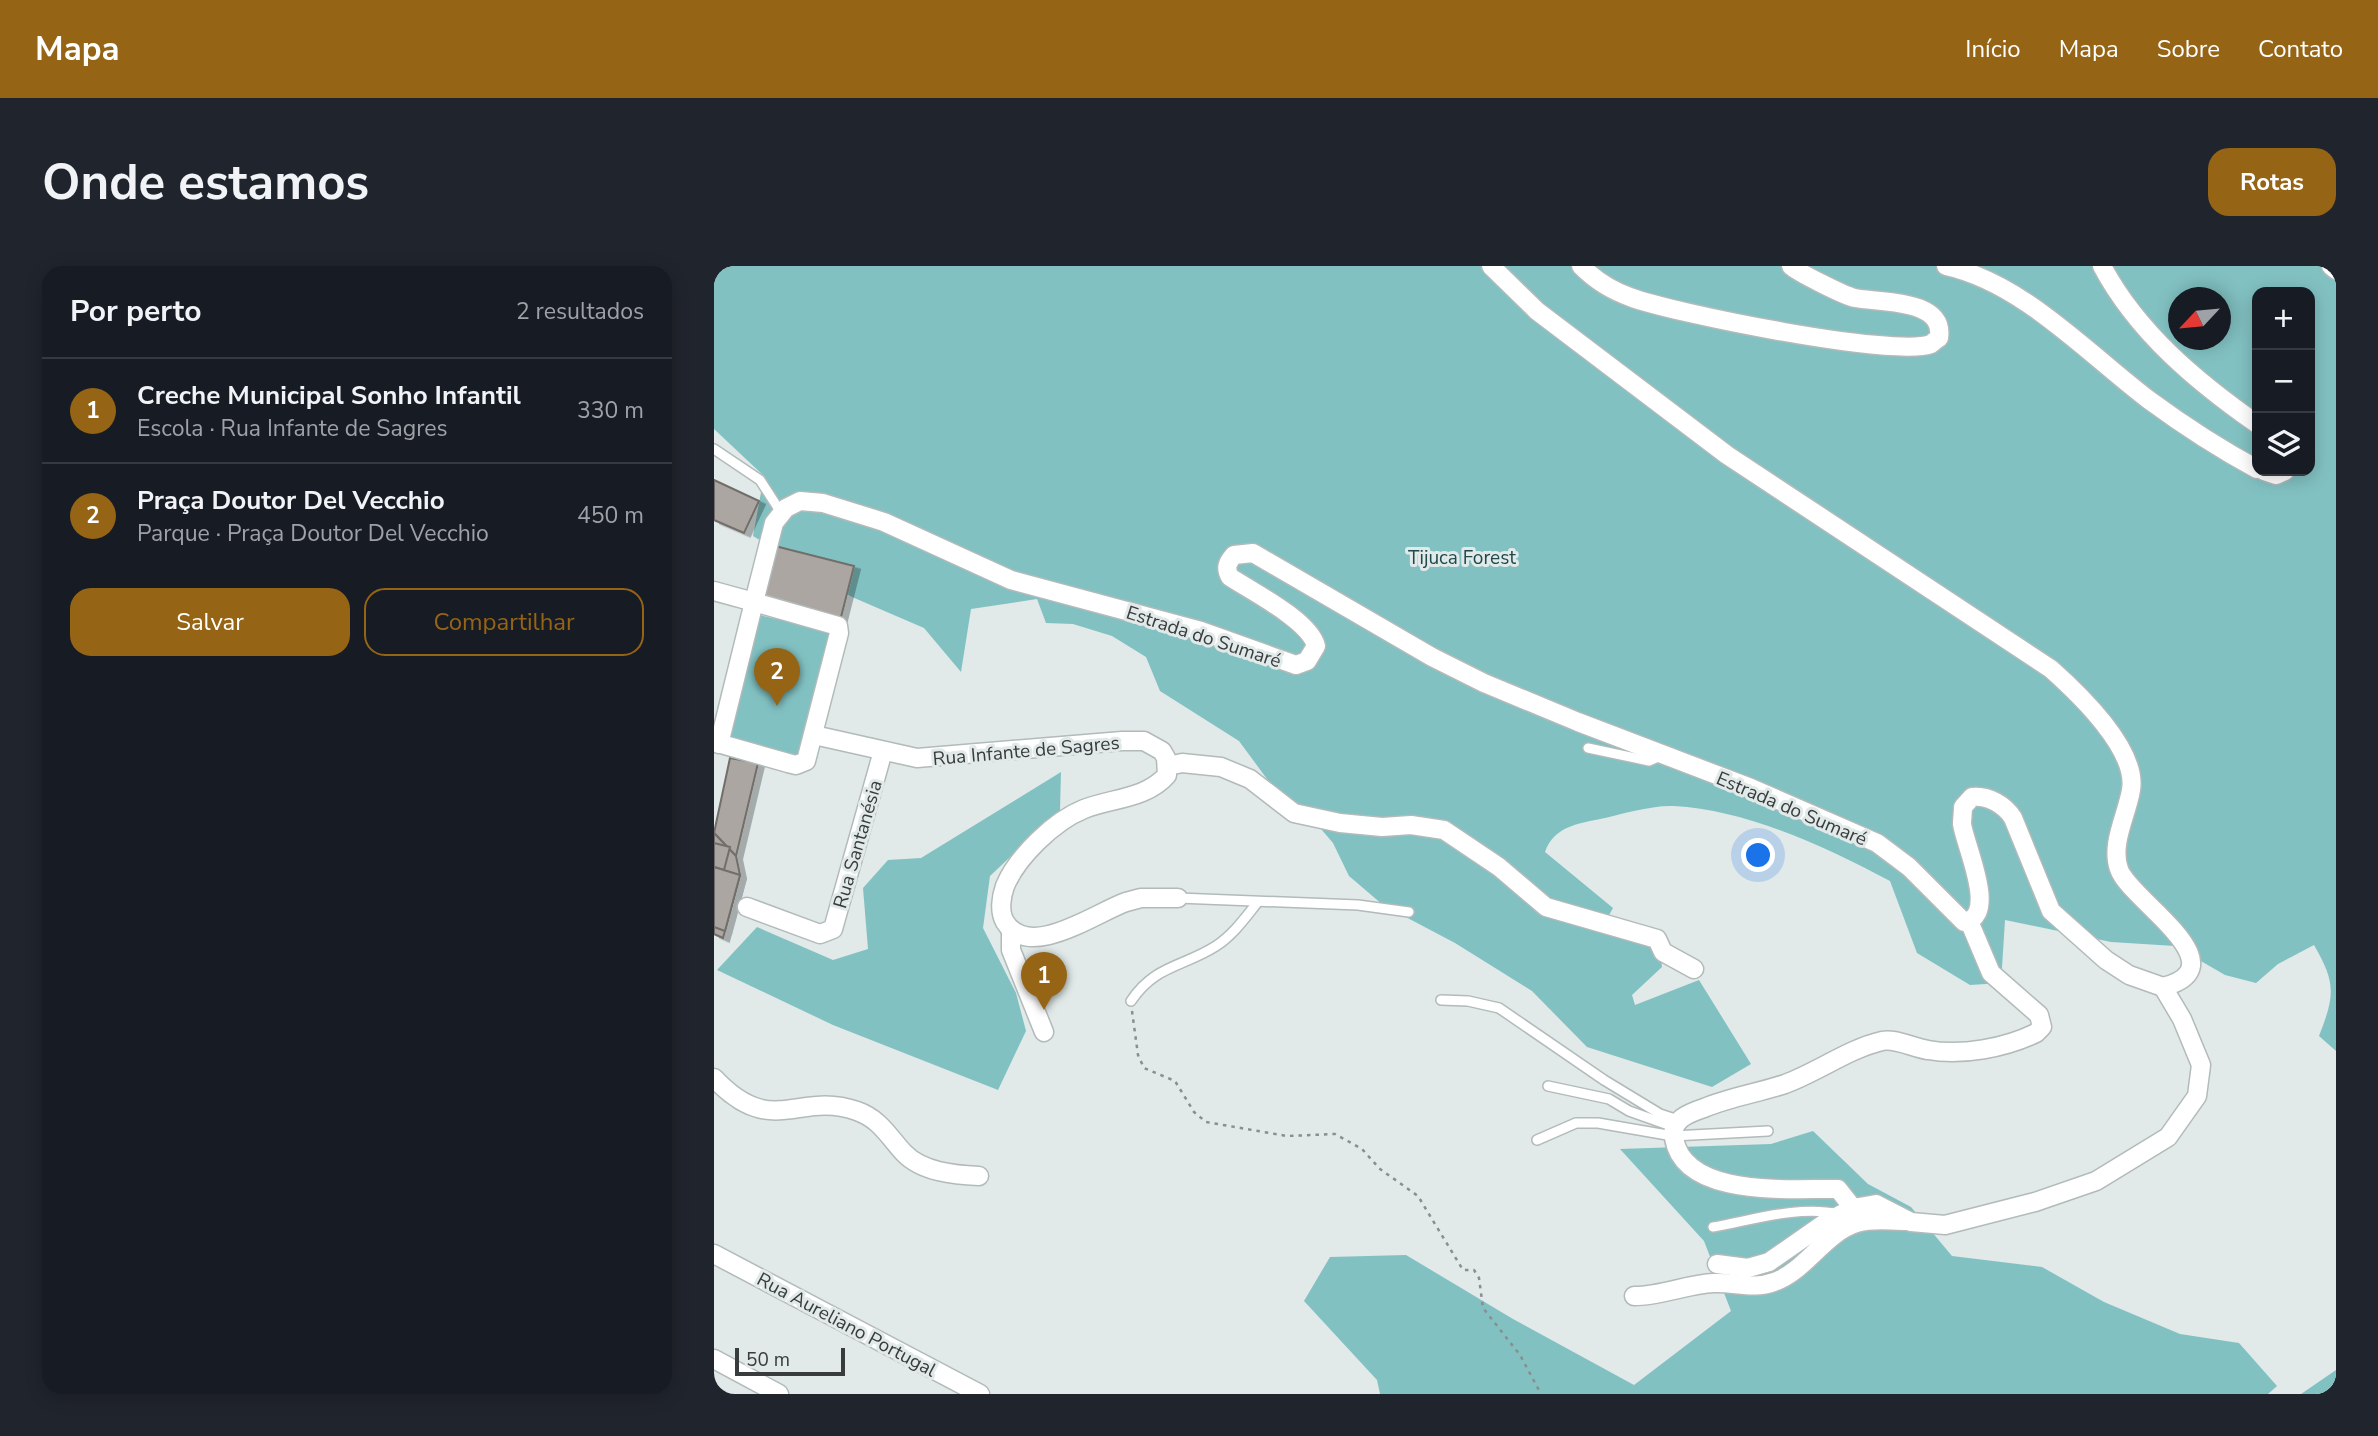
<!DOCTYPE html>
<html lang="pt">
<head>
<meta charset="utf-8">
<style>
	:root { --surface:#171b24; --page:#20242c; --text:#f1f3f6; --muted:#9ea1a6; --line:#363941; --accent:#956415 }
	body { margin:0; font-family:"Nunito Sans",sans-serif; background:var(--page); color:var(--text) }
	.controls { position:absolute; right:21px; top:21px; display:grid; overflow:hidden; border-radius:14px; box-shadow:0 4px 18px #0003 }
	.controls button { width:63px; height:63px; display:grid; place-items:center; padding:0; border:0; border-bottom:2px solid var(--line); background:var(--surface); color:var(--text); font:35px sans-serif }
	.compass { position:absolute; left:1454px; top:21px; width:63px; height:63px; border-radius:50%; background:var(--surface); box-shadow:0 4px 18px #0003; rotate:244deg }
	.scale { position:absolute; left:21px; bottom:18px; width:110px; box-sizing:border-box; padding-left:7px; border:4px solid #393c3c; border-top:0; font-size:19px; line-height:24px; white-space:nowrap; color:#393c3c; -webkit-text-stroke:5px #e1e9e9; paint-order:stroke }
	.you { position:absolute; left:1045px; top:590px; width:24px; height:24px; margin:-18px; border:5px solid #fff; border-radius:50%; background:#1a73e8; box-shadow:0 0 0 10px #1a73e833 }
	.badge { display:grid; place-items:center; width:46px; height:46px; border-radius:50%; background:var(--accent); color:#fff; font-size:23px; font-weight:700 }
	.pin { position:absolute; translate:-50% -58px; filter:drop-shadow(0 2px 4px #0008) }
	.pin::after { content:''; position:absolute; top:37px; width:24px; height:21px; background:inherit; clip-path:polygon(0 0,100% 0,50% 100%) }
	.list { margin:0; padding:0; list-style:none }
	h2 { display:flex; justify-content:space-between; align-items:center; height:91px; margin:0; padding:0 28px; font-size:30px }
	h2 small { font-size:23px; font-weight:400; color:var(--muted) }
	.list li { display:grid; grid-template-columns:46px 1fr auto; gap:21px; align-items:center; box-sizing:border-box; height:105px; padding:0 28px; border-top:2px solid var(--line) }
	.list b { display:block; font-size:26px; white-space:nowrap }
	.list p { margin:0; font-size:23px; white-space:nowrap; color:var(--muted) }
	.list em { font-size:23px; font-style:normal; color:var(--muted) }
	.actions { display:flex; gap:14px; padding:21px 28px }
	.actions a { flex:1; padding:16px 0; border:2px solid var(--accent); border-radius:21px; text-align:center; font-size:24px; color:var(--accent) }
	.actions .main { background:var(--accent); color:#fff }
	.icon { flex:none; width:38px; height:38px; fill:none; stroke:currentColor; stroke-width:2; stroke-linecap:round; stroke-linejoin:round }
	.map { position:relative; flex:none; width:1622px; height:1128px; overflow:hidden; border-radius:21px }
	header { display:flex; align-items:center; gap:42px; box-sizing:border-box; height:98px; padding:0 35px; background:var(--accent); color:#fff }
	header strong { font-size:33px }
	nav { display:flex; gap:38px; margin-inline-start:auto; font-size:24px }
	.intro { display:flex; align-items:center; justify-content:space-between; box-sizing:border-box; height:168px; padding:0 42px }
	h1 { margin:0; font-size:49px }
	.button { padding:18px 32px; border-radius:21px; background:var(--accent); color:#fff; font-size:24px; font-weight:700 }
	main { display:flex; gap:42px; padding:0 42px }
	aside { flex:1; background:var(--surface); border-radius:21px; box-shadow:0 4px 18px #0003 }
	.map>svg:first-child { display:block }
	.green { fill:#82c1c2; fill-rule:evenodd }
	.building { fill:#aba6a1; stroke:#726e69; stroke-width:2; filter:url(#shadow) }
	.lines { fill:none; stroke-linecap:round; stroke-linejoin:round }
	.lane-casing { stroke:#b2baba; stroke-width:12 }
	.street-casing { stroke:#b2baba; stroke-width:21 }
	.path { stroke:#898e8e; stroke-width:2.5; stroke-dasharray:3.5 5; stroke-linecap:butt }
	.lane { stroke:#fff; stroke-width:9 }
	.street { stroke:#fff; stroke-width:18 }
	.labels { text-anchor:middle; stroke-width:6; stroke-linejoin:round; paint-order:stroke }
	.park-label { font-size:19px; fill:#1e4a4b; stroke:#e1e9e9 }
	.street-label { font-size:19px; fill:#393c3c; stroke:#e1e9e9 }
</style>
</head>
<body>
<header>
<strong>Mapa</strong>
<nav><a>Início</a><a>Mapa</a><a>Sobre</a><a>Contato</a></nav>
</header>
<div class="intro"><h1>Onde estamos</h1><a class="button">Rotas</a></div>
<main>
<aside>
<h2>Por perto<small>2 resultados</small></h2>
<ul class="list">
<li><span class="badge">1</span><div><b>Creche Municipal Sonho Infantil</b><p>Escola · Rua Infante de Sagres</p></div><em>330 m</em></li>
<li><span class="badge">2</span><div><b>Praça Doutor Del Vecchio</b><p>Parque · Praça Doutor Del Vecchio</p></div><em>450 m</em></li>
</ul>
<div class="actions"><a class="main">Salvar</a><a>Compartilhar</a></div>
</aside>
<div class="map">
<svg width="1622" height="1128" viewBox="0 0 1622 1128">
	<defs>
		<filter id="shadow"><feDropShadow dx="6" dy="3.5" stdDeviation="0" flood-color="#0004"/></filter>
	</defs>
	<rect width="100%" height="100%" fill="#e1e9e9"/>
	<g class="green">
		<path d="M0,0H1622V785L1605,770C1621,729 1622,717 1600,679L1564,698L1542,717L1511,709L1461,680L1397,676L1291,654L1287,717L1256,719L1203,687L1176,615C1112,581 1033,544 960,540C937,539 909,548 886,553C862,558 840,561 831,586L899,642L890,658L945,676L948,701L918,729L921,739L985,714L1037,798L998,821L873,781L818,725L741,677L669,639L635,610L619,577L596,550L570,536L525,475L446,425L432,391L398,370L359,358L332,357L323,333L257,343L247,406L210,362L138,331L39,270L50,210L0,163ZM1543,26H1596V205H1543ZM1464,32H1506V74H1464Z"/>
		<polygon points="45,349 118,365 89,494 13,475"/>
		<polygon points="347,506 346,544 276,610 269,662 302,727 312,765 284,824 119,759 3,704 43,661 119,694 154,683 149,622 174,594 207,592"/>
		<polygon points="1099,865 1154,918 1197,941 1238,990 1328,1001 1390,1036 1466,1068 1525,1077 1563,1120 1554,1128 666,1128 663,1114 590,1035 616,991 692,989 799,1053 920,1119 1017,1045 990,975 906,883 1057,878"/>
		<polygon points="1622,1104 1622,1128 1587,1128"/>
	</g>
	<g class="building">
		<polygon points="0,214 45,235 30,267 0,254"/>
		<polygon points="57,279 140,300 126,355 46,336"/>
		<polygon points="16,492 44,497 22,590 0,567"/>
		<polygon points="0,567 22,590 26,609 9,672 0,668"/>
		<polygon points="0,577 16,581 10,604 0,601"/>
		<polygon points="0,601 26,609 11,665 0,661"/>
	</g>
	<g class="lines">
		<g class="lane-casing">
			<g id="lane">
				<polyline points="0,183 46,214 68,248"/>
				<polyline points="874,482 935,495 949,489"/>
				<polyline points="464,632 644,639 695,646"/>
				<polyline points="727,734 754,735 785,742 890,814 946,848 964,854"/>
				<path d="M417,735C441,699 469,701 502,680C519,669 531,652 543,637"/>
				<polyline points="834,820 895,833 915,845 960,861"/>
				<polyline points="823,874 862,857 884,857 959,870 1054,865"/>
				<path d="M999,961C1039,954 1085,939 1125,948"/>
			</g>
		</g>
		<g class="street-casing">
			<g id="street">
				<path d="M867,0C882,15 896,24 916,31C958,47 1181,92 1217,78C1217,78 1224,72 1225,72C1231,32 1165,37 1141,32C1131,30 1085,7 1077,0"/>
				<path d="M1232,0C1309,17 1373,87 1435,134C1469,159 1506,183 1543,203"/>
				<path d="M1388,0C1423,66 1483,116 1543,158"/>
				<polyline points="1617,0 1622,4"/>
				<polyline points="1550,205 1562,209 1571,205"/>
				<path d="M0,325L40,336L60,257L72,242L86,235L109,237L170,256L297,314L487,365L582,399L593,395L602,380C596,355 539,326 516,311C511,302 513,297 520,289L539,287L718,391L770,417L864,456L1037,522L1163,577L1195,601L1250,656C1285,651 1251,580 1248,558C1248,553 1249,547 1249,541L1258,531C1274,529 1291,539 1299,552L1337,645L1392,694L1415,709L1449,721C1529,700 1414,633 1405,603C1396,578 1413,549 1417,524C1424,484 1365,428 1337,403L1013,189L823,45L777,0"/>
				<path d="M100,469L203,492L408,475H430L448,485L452,492L453,509C432,533 398,532 370,543C340,555 303,591 291,620C287,631 285,646 291,656C315,695 381,647 412,636L427,632H464"/>
				<polyline points="0,476 74,497 82,499 92,495 125,367 124,360 40,336 5,478"/>
				<polyline points="454,500 468,497 507,501 536,513 580,547 626,557 668,561 697,559 730,564 785,601 832,641 943,673 949,686 980,703"/>
				<polyline points="33,641 106,668 119,663 169,485"/>
				<polyline points="297,664 297,684 330,766"/>
				<path d="M0,812C58,874 84,824 143,845C166,853 175,871 190,887C208,906 241,909 265,910"/>
				<path d="M1139,942L1124,923C1079,922 970,933 960,872C956,854 975,847 990,842C1016,831 1044,827 1071,818C1104,806 1134,783 1168,775C1181,772 1200,782 1214,784C1248,790 1291,782 1322,767L1328,761L1325,749L1277,707L1255,655"/>
				<polyline points="0,988 266,1128"/>
				<polyline points="1003,998 1034,1002 1055,996 1111,957 1139,942 1162,938 1197,956 1231,959 1321,936 1382,915 1454,871 1483,830 1487,799 1468,753 1449,721"/>
				<path d="M920,1030C948,1030 973,1018 1000,1017C1021,1016 1039,1024 1060,1016C1092,1005 1110,967 1143,957C1159,952 1175,955 1192,955"/>
				<polyline points="0,1093 65,1128"/>
			</g>
		</g>
		<polyline class="path" points="418,745 424,789 430,802 461,815 480,846 492,856 573,870 621,868 648,883 666,903 704,930 749,1004 760,1004 765,1012 769,1042 806,1089 827,1128"/>
		<use href="#lane" class="lane"/>
		<use href="#street" class="street"/>
	</g>
	<g class="labels">
		<g class="park-label">
			<text x="748" y="298">Tijuca Forest</text>
		</g>
		<g class="street-label">
			<text transform="translate(490 370) rotate(18)" y="7">Estrada do Sumaré</text>
			<text transform="translate(312 484) rotate(-5)" y="7">Rua Infante de Sagres</text>
			<text transform="translate(1078 542) rotate(23)" y="7">Estrada do Sumaré</text>
			<text transform="translate(143 578) rotate(-74)" y="7">Rua Santanésia</text>
			<text transform="translate(133 1058) rotate(28)" y="7">Rua Aureliano Portugal</text>
		</g>
	</g>
</svg>
<div class="controls">
<button>+</button>
<button>−</button>
<button><svg class="icon" aria-label="layers" viewBox="0 0 24 24"><path d="M12 4l9 5-9 5-9-5zM3 14l9 5 9-5"/></svg></button>
</div>
<svg class="compass" viewBox="-18 -18 36 36"><path d="M0-13l5 13h-10z" fill="#e53935"/><path d="M0 13l5-13h-10z" fill="#9ea1a6"/></svg>
<div class="scale">50 m</div>
<div class="you"></div>
<div class="pin badge" style="left:330px;top:744px">1</div>
<div class="pin badge" style="left:63px;top:440px">2</div>
</div>
</main>
</body>
</html>
